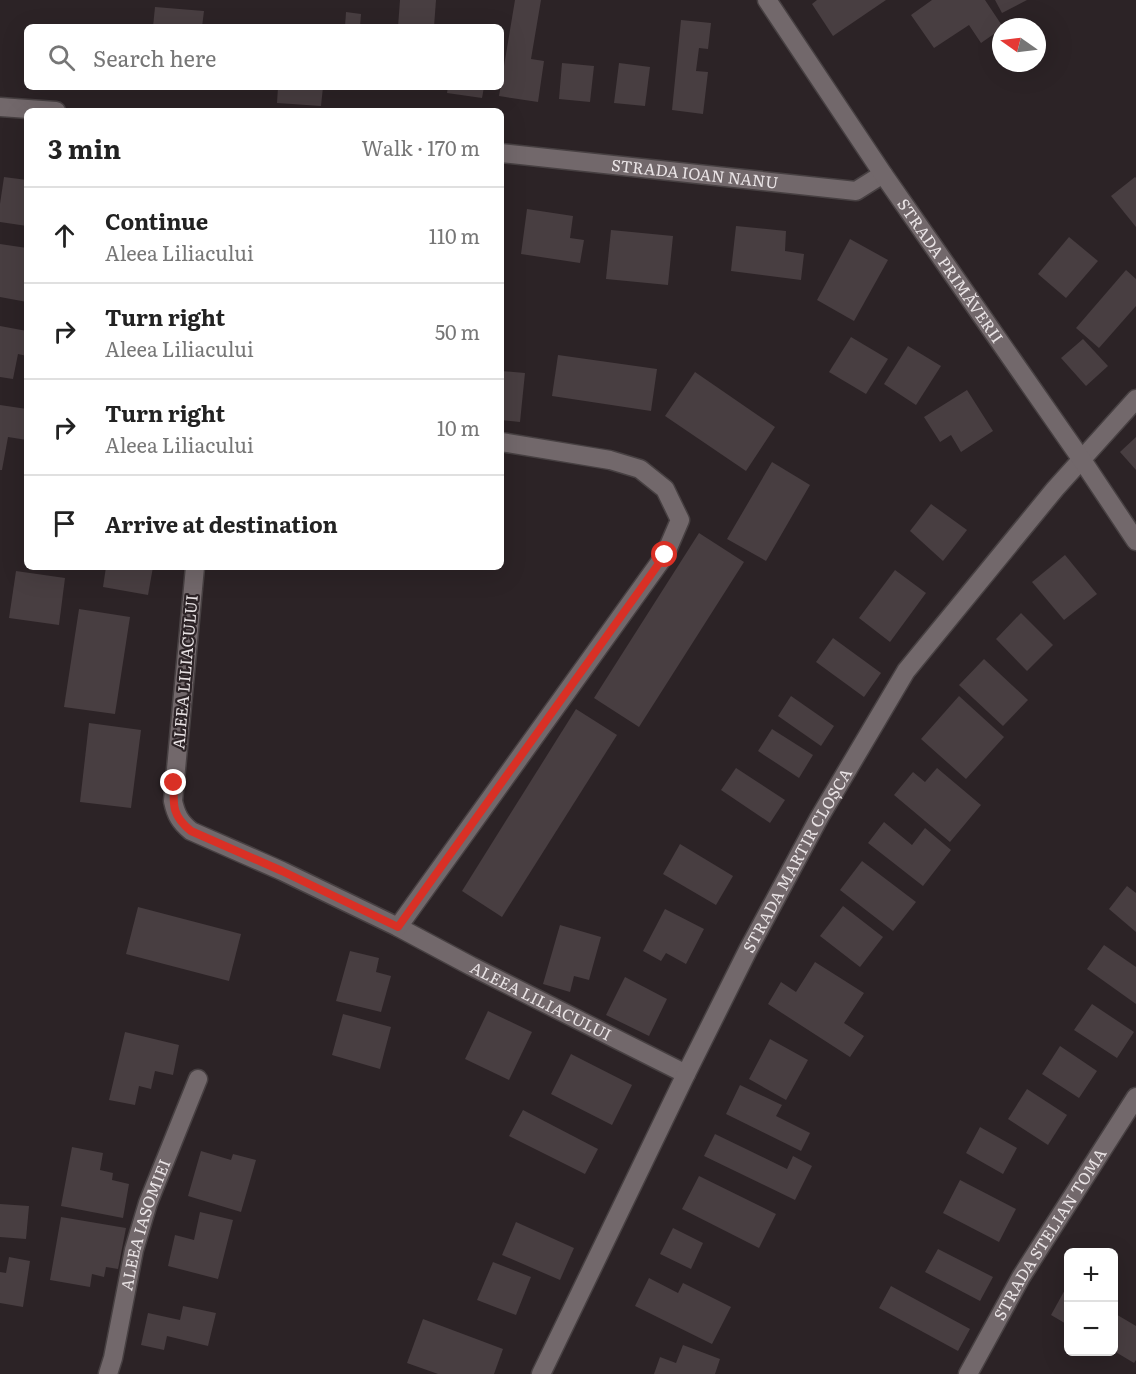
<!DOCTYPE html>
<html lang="en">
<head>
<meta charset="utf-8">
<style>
	:root { --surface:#fff; --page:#f2f2f2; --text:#222; --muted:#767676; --line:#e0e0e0 }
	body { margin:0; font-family:Literata,serif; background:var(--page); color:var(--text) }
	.controls { position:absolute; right:18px; bottom:18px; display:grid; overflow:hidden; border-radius:9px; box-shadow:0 6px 24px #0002 }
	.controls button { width:54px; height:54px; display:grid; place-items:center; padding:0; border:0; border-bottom:2px solid var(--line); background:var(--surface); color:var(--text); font:30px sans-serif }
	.compass { position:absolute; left:992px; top:18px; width:54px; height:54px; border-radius:50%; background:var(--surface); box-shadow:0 6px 24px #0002; rotate:284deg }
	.stop { position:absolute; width:18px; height:18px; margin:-14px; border:4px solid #d93025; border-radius:50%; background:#fff }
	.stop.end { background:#d93025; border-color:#fff; box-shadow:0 2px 6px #0008 }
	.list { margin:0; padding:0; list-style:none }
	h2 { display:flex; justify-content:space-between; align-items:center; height:78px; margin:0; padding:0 24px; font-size:26px }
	h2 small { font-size:20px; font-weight:400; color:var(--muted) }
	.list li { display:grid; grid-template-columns:39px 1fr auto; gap:18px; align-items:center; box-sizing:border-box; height:96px; padding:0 24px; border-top:2px solid var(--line) }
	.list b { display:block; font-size:22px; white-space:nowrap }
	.list p { margin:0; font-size:20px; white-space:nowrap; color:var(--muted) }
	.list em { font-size:20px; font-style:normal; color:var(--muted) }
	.icon { flex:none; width:33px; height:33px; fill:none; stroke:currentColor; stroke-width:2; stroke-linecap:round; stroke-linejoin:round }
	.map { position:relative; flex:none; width:1136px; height:1374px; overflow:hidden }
	.search { position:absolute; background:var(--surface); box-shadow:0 6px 24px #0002; left:24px; top:24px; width:480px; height:66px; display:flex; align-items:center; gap:15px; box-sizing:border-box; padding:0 21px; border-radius:9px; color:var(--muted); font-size:22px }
	.panel { position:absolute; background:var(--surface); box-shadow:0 6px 24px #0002; left:24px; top:108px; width:480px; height:462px; border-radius:9px }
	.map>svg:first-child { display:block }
	.building { fill:#483e41 }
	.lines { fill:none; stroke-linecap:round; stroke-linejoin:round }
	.minor-casing { stroke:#474042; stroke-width:21 }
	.secondary-casing { stroke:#474042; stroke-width:21 }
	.minor { stroke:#72686b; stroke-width:18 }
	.secondary { stroke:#72686b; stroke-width:18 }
	.route { stroke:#d93025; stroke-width:8 }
	.labels { text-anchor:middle; stroke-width:4.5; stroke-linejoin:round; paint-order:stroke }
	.street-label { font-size:16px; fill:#e9e3e5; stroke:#2c2326 }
</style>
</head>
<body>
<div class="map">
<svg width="1136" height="1374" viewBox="0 0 1136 1374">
	<rect width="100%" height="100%" fill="#2c2326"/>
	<g class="building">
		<polygon points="400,0 436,0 434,27 398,27"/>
		<polygon points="515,0 541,0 531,59 544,61 538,102 499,96"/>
		<polygon points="817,0 886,0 833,36 812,4"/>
		<polygon points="932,0 985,0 1003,27 1001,27 1001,29 981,43 969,25 934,48 911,15"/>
		<polygon points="995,0 1027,0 1002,13"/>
		<polygon points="155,7 204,11 202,27 153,27"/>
		<polygon points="346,12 361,14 360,27 345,27"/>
		<polygon points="681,20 711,23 708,49 699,48 696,71 708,72 703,114 672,110"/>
		<polygon points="562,63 594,66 590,102 559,99"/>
		<polygon points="619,63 650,67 645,106 614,103"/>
		<polygon points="278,87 323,87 321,106 277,103"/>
		<polygon points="448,87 484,87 482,98 447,93"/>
		<polygon points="4,177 27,180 27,226 0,222 0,204"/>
		<polygon points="1135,177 1136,178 1136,227 1111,196"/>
		<polygon points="527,209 573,216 570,238 584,240 580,263 521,254"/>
		<polygon points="736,226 786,231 785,251 804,254 801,280 731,271"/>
		<polygon points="611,230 673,236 668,285 606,279"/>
		<polygon points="1069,237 1098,261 1066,298 1038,274"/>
		<polygon points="850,239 888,260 854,321 817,300"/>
		<polygon points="0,244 27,248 27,302 0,297"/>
		<polygon points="1126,270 1136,279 1136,306 1099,348 1076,328"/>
		<polygon points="0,326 27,331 27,356 18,354 13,379 0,377"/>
		<polygon points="851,337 888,359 866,394 829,372"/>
		<polygon points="1083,339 1108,366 1086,386 1061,358"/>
		<polygon points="908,346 941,366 916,405 884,384"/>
		<polygon points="558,355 657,369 651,411 552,396"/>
		<polygon points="501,371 525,373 520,422 501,420"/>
		<polygon points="695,372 775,427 746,471 665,416"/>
		<polygon points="967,390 993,431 961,452 951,435 940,442 924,417"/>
		<polygon points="0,405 27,409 27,440 8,437 2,470 0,470"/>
		<polygon points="1136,437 1136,470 1120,452"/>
		<polygon points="772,462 810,485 766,561 727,539"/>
		<polygon points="931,504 967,530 943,561 910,531"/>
		<polygon points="699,533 744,562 639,727 594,698"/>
		<polygon points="1065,555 1097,594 1064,620 1032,582"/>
		<polygon points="106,567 153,567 148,595 103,587"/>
		<polygon points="895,570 926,593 890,642 859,618"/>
		<polygon points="16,571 65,578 59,625 9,618"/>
		<polygon points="79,609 130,617 115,714 64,707"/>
		<polygon points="1021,613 1053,645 1027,671 996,639"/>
		<polygon points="833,638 881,673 864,697 816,662"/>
		<polygon points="984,659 1028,700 1003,726 959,685"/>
		<polygon points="791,696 834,726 821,746 778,716"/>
		<polygon points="959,696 1004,737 966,779 921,739"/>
		<polygon points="576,709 617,735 502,917 462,891"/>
		<polygon points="89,723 141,730 131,808 80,802"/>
		<polygon points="772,729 813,755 799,778 758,751"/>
		<polygon points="736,768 785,800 770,823 721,790"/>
		<polygon points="937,768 981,805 950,842 894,795 913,772 925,782"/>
		<polygon points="884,822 912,845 925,828 951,850 923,886 868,843"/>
		<polygon points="680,844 733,876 716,905 663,874"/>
		<polygon points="862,861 916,902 893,931 840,890"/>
		<polygon points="1127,886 1136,893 1136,932 1109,909"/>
		<polygon points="843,906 883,937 860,967 820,936"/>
		<polygon points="138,907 241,934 229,981 126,954"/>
		<polygon points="665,909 704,929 686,964 666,953 661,961 643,951"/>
		<polygon points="560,925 601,937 589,980 574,976 570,992 543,984"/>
		<polygon points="1104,945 1136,967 1136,1004 1087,969"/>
		<polygon points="350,951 379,958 376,972 391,976 381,1012 336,1001"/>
		<polygon points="815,962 864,993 844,1023 864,1036 850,1057 768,1004 781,982 796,992"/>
		<polygon points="625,977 667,999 649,1036 606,1015"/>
		<polygon points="1092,1004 1134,1032 1117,1058 1074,1030"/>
		<polygon points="488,1011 532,1032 509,1080 465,1059"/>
		<polygon points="343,1014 391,1027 380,1069 332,1055"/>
		<polygon points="125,1032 179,1045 173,1075 155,1071 151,1089 139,1086 135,1105 109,1100"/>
		<polygon points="770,1039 808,1060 786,1100 749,1079"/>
		<polygon points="1060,1046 1097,1071 1079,1098 1042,1074"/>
		<polygon points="571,1054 632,1085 612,1125 551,1094"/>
		<polygon points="740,1085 782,1105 776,1116 810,1133 801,1151 726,1114"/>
		<polygon points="1027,1089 1067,1115 1048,1145 1008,1119"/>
		<polygon points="523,1110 598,1149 585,1174 509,1136"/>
		<polygon points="980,1127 1017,1148 1003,1174 966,1153"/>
		<polygon points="715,1134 787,1169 793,1156 812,1166 795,1200 704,1156"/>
		<polygon points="72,1147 103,1153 100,1170 113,1173 112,1180 129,1184 123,1218 61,1206"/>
		<polygon points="201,1151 231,1160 233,1154 256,1160 241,1212 188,1196"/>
		<polygon points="699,1176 776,1214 759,1248 682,1209"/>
		<polygon points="960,1180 1016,1209 999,1242 943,1213"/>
		<polygon points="0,1204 29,1206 26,1239 0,1237"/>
		<polygon points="200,1212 233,1220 218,1279 168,1266 175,1235 194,1240"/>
		<polygon points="61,1217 126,1228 118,1269 106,1267 104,1277 92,1274 90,1287 50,1280"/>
		<polygon points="516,1222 574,1248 560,1280 502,1255"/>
		<polygon points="673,1228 703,1243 691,1269 660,1254"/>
		<polygon points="938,1249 993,1277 980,1301 925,1272"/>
		<polygon points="9,1257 30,1261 23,1307 0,1303 0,1272 6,1273"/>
		<polygon points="493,1262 531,1277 516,1315 477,1300"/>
		<polygon points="649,1278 678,1293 683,1283 731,1307 712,1344 635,1306"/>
		<polygon points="891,1286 970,1329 958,1351 879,1308"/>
		<polygon points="1067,1286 1068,1287 1068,1325 1051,1315"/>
		<polygon points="183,1306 216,1313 208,1346 167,1336 164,1350 141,1345 148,1313 180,1320"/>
		<polygon points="1114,1313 1136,1326 1136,1360 1134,1363 1114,1351"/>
		<polygon points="423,1319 503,1349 494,1374 438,1374 407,1363"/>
		<polygon points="683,1345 720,1359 715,1374 654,1374 660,1357 676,1363"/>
	</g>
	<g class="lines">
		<g class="minor-casing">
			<g id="minor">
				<polyline points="0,107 56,111"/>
				<path id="s1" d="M501,153L856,191L883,174"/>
				<path id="s2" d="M195,567L173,801C176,815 180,822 191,831L282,871L398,927L471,966L686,1074"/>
				<polyline points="398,927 665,555 680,520 665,489 640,469 610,460 501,442"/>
				<path id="s3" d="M108,1374L113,1358L134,1250L148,1203L198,1079"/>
				<path id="s4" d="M541,1374L686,1074L748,950L819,818L906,671L1055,489L1136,399"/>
				<path id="s5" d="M968,1374L1021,1277L1136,1097"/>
			</g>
		</g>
		<g class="secondary-casing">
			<g id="secondary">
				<path id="s6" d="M767,0L883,174L1082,460L1136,541"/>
			</g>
		</g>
		<use href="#minor" class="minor"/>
		<use href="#secondary" class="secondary"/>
	</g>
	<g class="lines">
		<path class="route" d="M174,783C173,805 172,816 191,831L282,871L398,927L665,555"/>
	</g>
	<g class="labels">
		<g class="street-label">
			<text dy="6" stroke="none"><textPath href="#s1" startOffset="195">STRADA IOAN NANU</textPath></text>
			<text dy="6" stroke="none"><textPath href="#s6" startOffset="327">STRADA PRIMĂVERII</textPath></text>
			<text transform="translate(185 672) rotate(-85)" y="6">ALEEA LILIACULUI</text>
			<text dy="6" stroke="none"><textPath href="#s4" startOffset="574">STRADA MARTIR CLOȘCA</textPath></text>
			<text dy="6" stroke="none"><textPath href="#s2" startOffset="660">ALEEA LILIACULUI</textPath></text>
			<text dy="6" stroke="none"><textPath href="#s3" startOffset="154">ALEEA IASOMIEI</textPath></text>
			<text dy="6" stroke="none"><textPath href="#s5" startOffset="162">STRADA STELIAN TOMA</textPath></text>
		</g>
	</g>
</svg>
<div class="controls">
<button>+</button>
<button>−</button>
</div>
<svg class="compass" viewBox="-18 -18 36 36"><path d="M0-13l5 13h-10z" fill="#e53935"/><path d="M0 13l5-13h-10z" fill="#767676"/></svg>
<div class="stop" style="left:665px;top:555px"></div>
<div class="stop end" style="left:174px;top:783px"></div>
<div class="search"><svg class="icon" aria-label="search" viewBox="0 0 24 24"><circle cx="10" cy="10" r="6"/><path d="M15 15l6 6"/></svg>Search here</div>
<section class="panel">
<h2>3 min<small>Walk · 170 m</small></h2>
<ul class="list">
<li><svg class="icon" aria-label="ahead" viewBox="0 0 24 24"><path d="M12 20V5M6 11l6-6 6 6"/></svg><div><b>Continue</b><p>Aleea Liliacului</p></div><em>110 m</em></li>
<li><svg class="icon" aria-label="right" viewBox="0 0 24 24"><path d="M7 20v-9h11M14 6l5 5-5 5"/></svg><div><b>Turn right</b><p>Aleea Liliacului</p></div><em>50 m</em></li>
<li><svg class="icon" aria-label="right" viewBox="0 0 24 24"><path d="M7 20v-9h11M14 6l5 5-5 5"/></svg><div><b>Turn right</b><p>Aleea Liliacului</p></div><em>10 m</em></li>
<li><svg class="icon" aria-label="arrive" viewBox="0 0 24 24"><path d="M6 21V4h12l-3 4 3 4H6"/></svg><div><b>Arrive at destination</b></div></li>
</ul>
</section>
</div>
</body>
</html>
